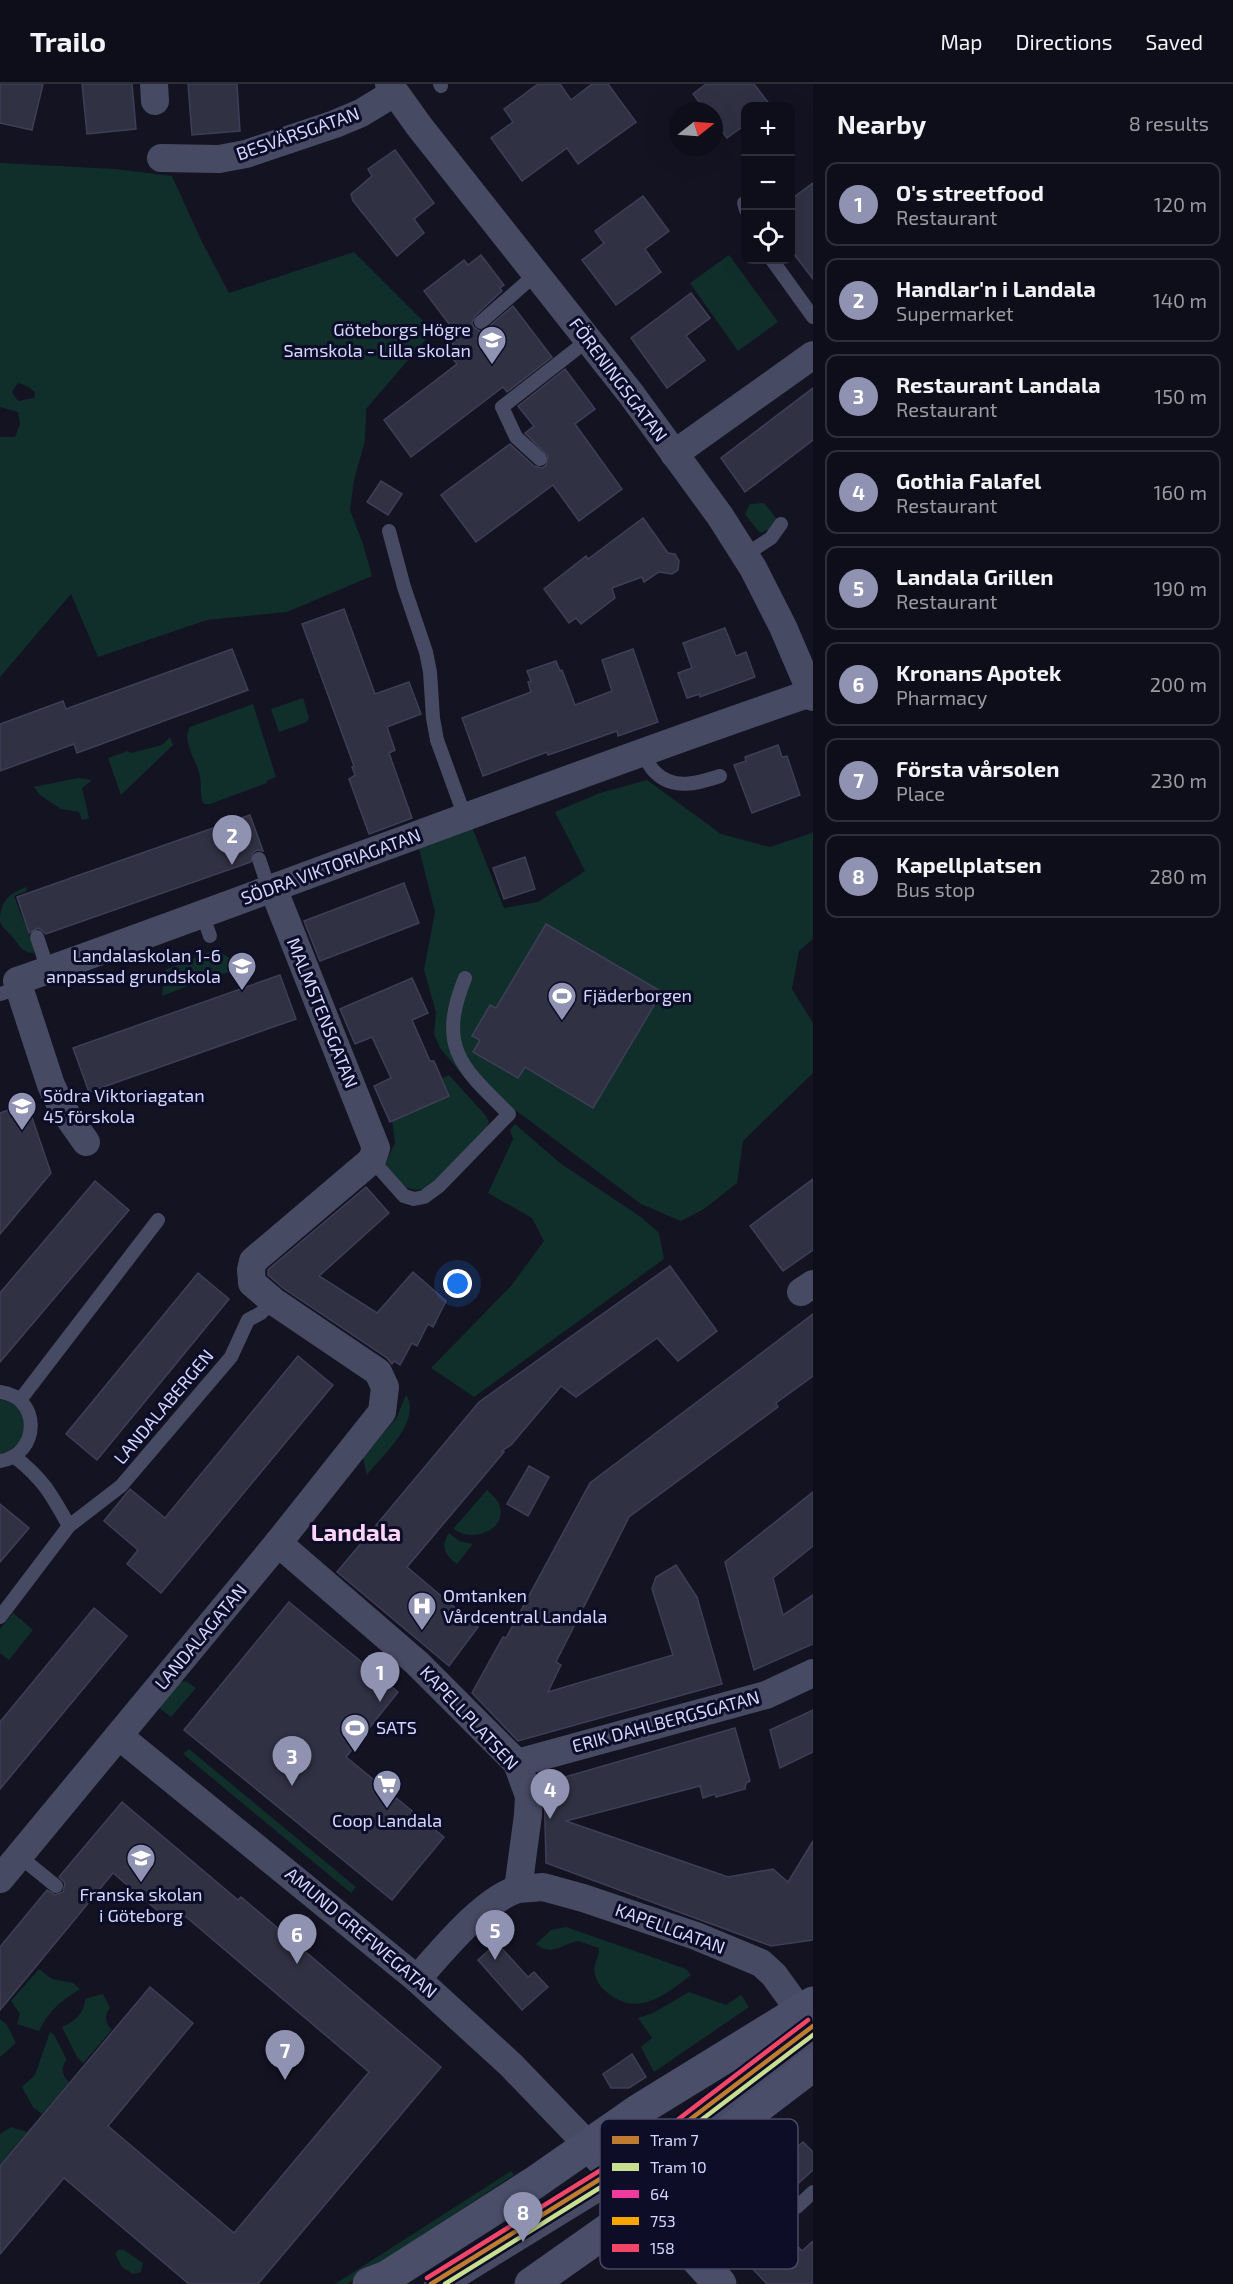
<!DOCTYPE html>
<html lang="en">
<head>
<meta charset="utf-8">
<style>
	:root { --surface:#0e0e1a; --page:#171723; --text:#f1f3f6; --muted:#9b9ca2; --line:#2e2e39; --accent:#9092b2 }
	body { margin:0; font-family:"Exo 2",sans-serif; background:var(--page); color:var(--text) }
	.controls { position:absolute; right:18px; top:18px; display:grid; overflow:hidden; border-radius:12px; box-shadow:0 6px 24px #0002 }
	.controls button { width:54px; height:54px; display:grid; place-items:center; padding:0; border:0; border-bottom:2px solid var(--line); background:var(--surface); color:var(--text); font:30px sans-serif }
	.compass { position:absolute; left:669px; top:18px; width:54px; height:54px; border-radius:50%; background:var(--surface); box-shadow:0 6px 24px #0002; rotate:73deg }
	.you { position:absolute; left:458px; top:1200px; width:21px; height:21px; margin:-15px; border:4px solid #fff; border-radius:50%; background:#1a73e8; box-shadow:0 0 0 9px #1a73e833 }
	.badge { display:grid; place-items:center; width:39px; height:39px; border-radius:50%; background:var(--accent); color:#fff; font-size:20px; font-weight:700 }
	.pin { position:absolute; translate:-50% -50px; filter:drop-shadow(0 2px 3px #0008) }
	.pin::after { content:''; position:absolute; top:32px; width:21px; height:18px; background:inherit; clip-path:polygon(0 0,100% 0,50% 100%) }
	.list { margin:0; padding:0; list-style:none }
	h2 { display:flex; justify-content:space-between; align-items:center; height:78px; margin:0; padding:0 24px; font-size:26px }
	h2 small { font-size:20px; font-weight:400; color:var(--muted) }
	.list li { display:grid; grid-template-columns:39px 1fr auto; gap:18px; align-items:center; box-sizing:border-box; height:84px; margin:0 12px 12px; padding:0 12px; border:2px solid var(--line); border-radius:12px }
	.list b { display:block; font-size:22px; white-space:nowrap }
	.list p { margin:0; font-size:20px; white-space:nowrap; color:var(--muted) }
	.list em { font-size:20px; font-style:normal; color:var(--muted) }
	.icon { flex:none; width:33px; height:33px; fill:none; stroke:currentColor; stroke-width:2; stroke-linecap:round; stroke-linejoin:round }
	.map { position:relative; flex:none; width:813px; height:2200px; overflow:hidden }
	header { display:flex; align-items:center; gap:36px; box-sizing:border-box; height:84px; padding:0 30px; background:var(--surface); border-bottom:2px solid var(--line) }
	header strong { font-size:28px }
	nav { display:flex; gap:33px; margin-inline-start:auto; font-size:21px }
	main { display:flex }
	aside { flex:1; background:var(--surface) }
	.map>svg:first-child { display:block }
	.green { fill:#102f2b; fill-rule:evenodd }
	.building { fill:#313144; stroke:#3e3e57; stroke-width:1.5 }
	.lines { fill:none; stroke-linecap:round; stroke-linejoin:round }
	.lane { stroke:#474a63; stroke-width:14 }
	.street { stroke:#474a63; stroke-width:28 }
	.secondary { stroke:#4a4e69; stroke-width:33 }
	.bus-1-casing { stroke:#0d0d28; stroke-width:9 }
	.bus-2-casing { stroke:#0d0d28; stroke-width:9 }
	.bus-3-casing { stroke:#0d0d28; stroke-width:9 }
	.bus-1 { stroke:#f13a9d; stroke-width:4.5 }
	.bus-2 { stroke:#f7a600; stroke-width:4.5 }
	.bus-3 { stroke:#f34667; stroke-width:4.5 }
	.tram-1-casing { stroke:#0d0d28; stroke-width:9 }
	.tram-2-casing { stroke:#0d0d28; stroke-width:9 }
	.tram-1 { stroke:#bf7c31; stroke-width:4.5 }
	.tram-2 { stroke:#c7df8e; stroke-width:4.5 }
	.labels { text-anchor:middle; stroke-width:6; stroke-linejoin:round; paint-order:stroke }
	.street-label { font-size:18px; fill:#d4d7ff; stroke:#0d0d28 }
	.poi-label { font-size:18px; fill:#d4d7ff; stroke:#0d0d28; text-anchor:start }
	.district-label { font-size:24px; font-weight:bold; fill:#ffd6f7; stroke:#0d0d28 }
	.key { fill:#0d0d28; stroke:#494a68; stroke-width:1.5 }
	.key-label { font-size:16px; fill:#d4d7ff }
</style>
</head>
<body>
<header>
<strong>Trailo</strong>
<nav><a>Map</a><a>Directions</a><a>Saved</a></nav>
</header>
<main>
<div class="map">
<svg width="813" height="2200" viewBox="0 0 813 2200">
	<rect width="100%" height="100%" fill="#131322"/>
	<g class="green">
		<path d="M0,79L115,85L172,92L201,156L229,209L354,168L433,247L366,325L365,357L354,396L350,426L363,460L372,492L287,528L207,536L98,573L71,510L0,593V353H15L20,340L18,328L0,323ZM18,299L29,303L35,309L34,314L18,317L12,308Z"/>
		<polygon points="729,171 778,238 738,267 690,199"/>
		<polygon points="764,419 777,435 771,445 760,449 745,430 750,420"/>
		<polygon points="303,614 309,634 307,638 279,648 271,625"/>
		<path d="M253,620L276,693L266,697L267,699L210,720H204C199,713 202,702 200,692C197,677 181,657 190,643Z"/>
		<polygon points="170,653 173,661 121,711 108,674 128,667 131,669 162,661"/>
		<polygon points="78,694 92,696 82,704 89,734 82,736 79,728 61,725 40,711 34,703"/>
		<polygon points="647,696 721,750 770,763 812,749 813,746 813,855 799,867 792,905 813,939 813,989 743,1057 737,1099 704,1125 681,1137 641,1120 518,1028 473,1004 440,964 434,950 436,928 424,886 435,828 417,757 470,738 504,824 538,818 585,787 555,728 600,709"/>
		<path d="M26,803L27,807L14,812L33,861L34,869C22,869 19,861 12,852C8,848 1,842 0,837C0,817 10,809 26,803Z"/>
		<polygon points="214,866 219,867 236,879 237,885 200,899 198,892 187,895 188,902 162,912 165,886"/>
		<path d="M449,991L486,1032L489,1038L487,1044L426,1105C403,1109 398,1097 385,1080L395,1059L392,1037L449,1012L442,994Z"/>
		<polygon points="515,1040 560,1079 641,1133 659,1149 664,1175 474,1313 431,1284 511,1202 544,1157 532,1134 488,1109 513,1055 510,1046"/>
		<path d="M407,1312C421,1338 382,1372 367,1391L363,1374L397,1333L405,1313Z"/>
		<path d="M0,1315C34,1323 32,1361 0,1370Z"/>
		<path d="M487,1406C491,1410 497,1415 499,1420C509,1445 474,1459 455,1446L454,1444Z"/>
		<path d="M449,1449L459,1457L473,1460L457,1480C445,1471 440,1463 449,1449Z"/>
		<polygon points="13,1529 33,1546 9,1576 0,1569 0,1545"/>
		<polygon points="186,1597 196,1604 171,1633 158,1623 180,1598"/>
		<polygon points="189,1665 356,1803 351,1809 183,1670"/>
		<path d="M566,1843L686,1885L691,1891C668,1909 641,1932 612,1912C603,1906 598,1901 595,1891C592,1880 600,1873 599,1864L578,1857C561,1860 553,1873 536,1860L551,1846Z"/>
		<path d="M39,1885L52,1895L73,1899L80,1905C62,1916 48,1927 39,1947L17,1940L20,1930L11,1917Z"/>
		<polygon points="689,1908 726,1921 741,1911 749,1923 654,1988 641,1963 652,1954 638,1934 653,1929"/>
		<path d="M103,1910L110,1924C104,1930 105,1940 112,1946L83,1979L77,1973L62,1943C74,1938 85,1929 85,1915Z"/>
		<polygon points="0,1935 7,1941 16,1959 0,1973"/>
		<path d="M50,1948L54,1951L67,1976C60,1982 62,1992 69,1998L42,2030L33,2023L22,2003L35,1991Z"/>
		<polygon points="11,2043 27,2048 0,2080 0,2050"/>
		<polygon points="511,2087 514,2091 347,2200 335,2200"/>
		<polygon points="118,2166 124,2166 143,2179 141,2188 133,2190 122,2183 115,2170"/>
	</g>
	<g class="building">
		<polygon points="0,0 43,0 32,46 0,39"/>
		<polygon points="82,0 132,0 136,45 87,50"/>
		<polygon points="188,0 237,0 240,47 192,51"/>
		<polygon points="538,0 560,0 571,16 592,0 608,0 636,38 578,80 567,64 522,97 491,54 513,38 504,25"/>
		<polygon points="706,0 754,0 771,22 746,22 746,40 727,54 714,37 714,27 706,27 693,10"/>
		<polygon points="395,66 434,119 414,135 424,149 397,172 353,117 351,110 372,92 368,85"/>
		<polygon points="813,99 813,195 790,165 790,116"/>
		<polygon points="643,112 669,147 645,165 661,188 616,221 582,176 604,159 595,147"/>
		<polygon points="481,171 504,201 500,204 502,207 475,232 472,239 474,243 479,247 486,245 513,222 552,273 507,308 503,303 411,373 384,336 457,280 447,267 454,262 452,259 459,253 424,207 464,176 468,181"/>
		<polygon points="691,209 710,234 686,252 705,276 667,304 631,254"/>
		<polygon points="565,285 595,325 575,340 622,405 579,437 553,401 476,458 441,411 510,360 534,382 542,384 546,381 548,372 525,349 534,342 518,322"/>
		<polygon points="813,304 813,356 745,408 721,374"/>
		<polygon points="381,397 402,410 388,431 367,418"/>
		<polygon points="643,434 668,469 675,470 679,477 678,486 672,490 659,488 644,498 642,493 612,504 615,514 581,540 576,534 569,539 544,505 586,472 588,475"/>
		<polygon points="344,525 375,610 409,598 421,630 387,643 395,666 389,669 412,734 369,750 349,695 355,691 352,683 354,682 302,540"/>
		<polygon points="725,544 736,572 746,568 755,593 700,613 700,610 687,614 678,589 692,584 683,559"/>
		<polygon points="232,565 248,606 77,669 74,660 0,687 0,640 63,617 66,625"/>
		<polygon points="633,565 658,638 618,652 617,647 548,671 547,668 483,692 462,634 531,608 528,598 531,597 527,587 556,577 560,587 562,586 575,621 612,607 602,576"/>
		<polygon points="778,661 782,673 787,672 800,711 752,729 734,681 746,677 745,673"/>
		<polygon points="250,731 263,767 257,766 253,769 251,778 46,850 38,844 29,849 17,813"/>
		<polygon points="525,773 535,805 504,815 493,784"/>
		<polygon points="404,799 419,839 320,877 304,837"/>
		<polygon points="546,840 662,908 593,1024 525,983 518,994 473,968 480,956 472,952 490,921 496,924"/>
		<polygon points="280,891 296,935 89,1008 73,964"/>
		<polygon points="412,894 428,929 412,936 430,977 434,977 449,1012 390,1038 374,1002 391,994 372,953 355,960 340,925"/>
		<polygon points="27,1019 51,1089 0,1150 0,1029"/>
		<polygon points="813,1095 813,1166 783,1187 750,1142"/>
		<polygon points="95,1097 129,1126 0,1278 0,1209"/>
		<polygon points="366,1103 389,1129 319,1192 377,1229 413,1188 446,1217 433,1243 428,1240 417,1262 412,1259 400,1281 394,1277 392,1280 387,1274 283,1204 268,1191 268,1186 270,1184"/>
		<polygon points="670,1182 717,1247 678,1277 657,1254 576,1313 561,1302 511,1361 502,1367 504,1368 407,1483 478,1543 449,1582 337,1488 479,1318"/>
		<polygon points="198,1189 229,1215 97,1376 66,1350"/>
		<polygon points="813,1230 813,1292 776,1319 778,1323 629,1433 556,1578 561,1581 548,1608 673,1571 652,1505 656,1493 676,1481 697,1513 722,1600 518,1657 472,1609 503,1553 506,1554 590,1399"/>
		<polygon points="298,1272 333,1301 161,1509 127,1480 138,1466 104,1437 130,1405 165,1434"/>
		<polygon points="529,1382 549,1393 528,1432 507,1420"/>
		<polygon points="813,1408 813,1462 773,1494 783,1531 813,1511 813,1560 754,1586 725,1478"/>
		<polygon points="0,1420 29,1444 0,1478"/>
		<polygon points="289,1518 398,1608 346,1673 444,1753 392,1816 184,1646"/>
		<polygon points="94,1524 127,1552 0,1705 0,1638"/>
		<polygon points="813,1626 813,1668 780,1684 770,1646"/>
		<polygon points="735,1644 750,1697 746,1699 745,1705 716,1713 715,1710 703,1714 700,1702 566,1737 728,1793 773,1785 788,1798 813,1757 813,1856 771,1862 546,1779 544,1699"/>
		<polygon points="122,1718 238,1816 241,1813 441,1983 258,2200 189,2200 64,2094 0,2170 0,2082 150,1903 193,1939 108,2042 234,2149 369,1988 185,1832 176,1842 113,1789 0,1926 0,1863 47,1806 55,1811 63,1808 65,1799 59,1793"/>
		<polygon points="497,1859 528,1893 534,1888 548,1903 522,1926 478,1876"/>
		<polygon points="632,1970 646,1993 629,2004 611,2004 603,1990"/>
		<polygon points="784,2049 797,2063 803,2058 813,2068 813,2086 780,2116 750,2083"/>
		<polygon points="755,2116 802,2167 813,2157 813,2200 767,2200 719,2149"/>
	</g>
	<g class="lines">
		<g class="lane">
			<polyline points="440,0 441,2"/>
			<polyline points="744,119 746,126"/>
			<polyline points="772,176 813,233"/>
			<polyline points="481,238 536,190"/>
			<polyline points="540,375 516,353 502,323 588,256"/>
			<polyline points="389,447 404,503 426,568 430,588 433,634 437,656 465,733"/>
			<polyline points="745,471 771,454 781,440"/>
			<path d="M642,667C646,674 649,683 655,688C673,707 699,699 720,692"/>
			<polyline points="259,775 269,805"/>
			<polyline points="202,829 210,852"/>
			<polyline points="37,853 48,886"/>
			<polyline points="0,910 19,904"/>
			<path d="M372,1076L404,1112L414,1115L424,1113L439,1102L509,1030C461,983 437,963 465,894"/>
			<path d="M0,1308C42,1313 40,1371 0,1377"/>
			<polyline points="20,1316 158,1136"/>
			<path d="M15,1373C44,1396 51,1410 69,1442"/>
			<polyline points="0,1533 69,1442 121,1402 231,1273 248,1236 261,1229 273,1217"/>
			<polyline points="19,1772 56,1802"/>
			<polyline points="797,2123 813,2108"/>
			<polyline points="431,2200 663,2056 813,1942"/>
			<polyline points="454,2200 672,2066 813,1957"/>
		</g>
		<g class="street">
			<polyline points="154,0 155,17"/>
			<polyline points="389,0 419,42 631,310 720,432 753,484 783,543 813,613"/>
			<polyline points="161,74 219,75 246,70 335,40 361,29 394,9"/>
			<polyline points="674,370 813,271"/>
			<path d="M86,1058L62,1024L51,1001L17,897C283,803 545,700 811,609"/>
			<polyline points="801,1208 813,1200"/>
			<path d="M278,1459L417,1579L517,1679L529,1712L528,1731L518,1805C483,1816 442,1867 417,1895"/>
			<polyline points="119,1652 417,1895 511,1981 589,2062"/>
			<polyline points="517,1679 766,1611 813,1589"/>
			<polyline points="0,1795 278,1459 382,1328 385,1303 378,1288 273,1217 252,1199 251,1186 253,1177 372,1076 376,1064 273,804"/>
			<polyline points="518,1805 543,1803 583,1814 696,1852 761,1879 774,1891 800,1927"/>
		</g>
		<g class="secondary">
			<polyline points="589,2062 646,2119 720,2200"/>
			<polyline points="369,2200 387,2193 534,2099 639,2026 813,1919"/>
			<polyline points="531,2200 646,2119 759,2022 813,1981"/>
		</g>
		<g class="bus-1-casing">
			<polyline id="bus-1" points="431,2200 663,2056 813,1942"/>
		</g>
		<g class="bus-2-casing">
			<polyline id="bus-2" points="445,2200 667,2062 813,1951"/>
		</g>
		<g class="bus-3-casing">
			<polyline id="bus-3" points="427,2194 659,2050 808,1936"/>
		</g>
		<use href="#bus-1" class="bus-1"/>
		<use href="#bus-2" class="bus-2"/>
		<use href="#bus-3" class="bus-3"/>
		<g class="tram-1-casing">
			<polyline id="tram-1" points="431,2200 663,2056 813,1942"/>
		</g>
		<g class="tram-2-casing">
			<polyline id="tram-2" points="445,2200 667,2062 813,1951"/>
		</g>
		<use href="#tram-1" class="tram-1"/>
		<use href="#tram-2" class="tram-2"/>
	</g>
	<defs>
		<g id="school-pin" transform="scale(1.5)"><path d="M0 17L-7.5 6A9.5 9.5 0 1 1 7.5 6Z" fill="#9092b2" stroke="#0d0d28"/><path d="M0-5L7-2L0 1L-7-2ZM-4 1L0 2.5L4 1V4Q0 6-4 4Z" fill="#fff"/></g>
		<g id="stadium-pin" transform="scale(1.5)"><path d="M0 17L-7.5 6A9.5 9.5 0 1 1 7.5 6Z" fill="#9092b2" stroke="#0d0d28"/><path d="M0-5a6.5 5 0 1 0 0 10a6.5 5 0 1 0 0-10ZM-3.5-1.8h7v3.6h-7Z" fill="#fff"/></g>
		<g id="hospital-pin" transform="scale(1.5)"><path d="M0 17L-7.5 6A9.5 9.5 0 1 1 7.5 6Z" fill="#9092b2" stroke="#0d0d28"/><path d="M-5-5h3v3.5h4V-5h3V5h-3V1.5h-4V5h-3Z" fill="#fff"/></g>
		<g id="supermarket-pin" transform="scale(1.5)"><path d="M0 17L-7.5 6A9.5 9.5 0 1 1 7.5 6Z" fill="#9092b2" stroke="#0d0d28"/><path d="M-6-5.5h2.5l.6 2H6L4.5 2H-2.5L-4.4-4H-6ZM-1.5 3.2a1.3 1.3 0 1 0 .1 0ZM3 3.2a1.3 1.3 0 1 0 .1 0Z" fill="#fff"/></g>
	</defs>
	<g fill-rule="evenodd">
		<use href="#school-pin" x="492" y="256"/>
		<use href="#school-pin" x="242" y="882"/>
		<use href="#stadium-pin" x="562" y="912"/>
		<use href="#school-pin" x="22" y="1022"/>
		<use href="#hospital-pin" x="422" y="1522"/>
		<use href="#stadium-pin" x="355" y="1644"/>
		<use href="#supermarket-pin" x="387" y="1700"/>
		<use href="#school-pin" x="141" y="1774"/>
	</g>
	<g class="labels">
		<g class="street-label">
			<text transform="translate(298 50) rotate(-19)" y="6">BESVÄRSGATAN</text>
			<text transform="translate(618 296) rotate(53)" y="6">FÖRENINGSGATAN</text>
			<text transform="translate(331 783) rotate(-20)" y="6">SÖDRA VIKTORIAGATAN</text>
			<text transform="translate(322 929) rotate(68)" y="6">MALMSTENSGATAN</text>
			<text transform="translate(164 1323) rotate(-50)" y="6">LANDALABERGEN</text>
			<text transform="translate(201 1553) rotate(-50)" y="6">LANDALAGATAN</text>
			<text transform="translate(469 1634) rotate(47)" y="6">KAPELLPLATSEN</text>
			<text transform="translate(666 1638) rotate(-15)" y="6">ERIK DAHLBERGSGATAN</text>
			<text transform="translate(670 1845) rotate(20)" y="6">KAPELLGATAN</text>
			<text transform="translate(361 1849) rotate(40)" y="6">AMUND GREFWEGATAN</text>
		</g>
		<g class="poi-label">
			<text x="471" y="252" text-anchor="end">Göteborgs Högre<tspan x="471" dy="21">Samskola - Lilla skolan</tspan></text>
			<text x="221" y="878" text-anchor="end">Landalaskolan 1-6<tspan x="221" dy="21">anpassad grundskola</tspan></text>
			<text x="583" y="918">Fjäderborgen</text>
			<text x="43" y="1018">Södra Viktoriagatan<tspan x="43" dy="21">45 förskola</tspan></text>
			<text x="443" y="1518">Omtanken<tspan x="443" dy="21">Vårdcentral Landala</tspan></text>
			<text x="376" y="1650">SATS</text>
			<text x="387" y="1743" text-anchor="middle">Coop Landala</text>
			<text x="141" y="1817" text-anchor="middle">Franska skolan<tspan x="141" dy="21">i Göteborg</tspan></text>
		</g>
		<g class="district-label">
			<text x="356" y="1457">Landala</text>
		</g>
	</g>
	<rect x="600" y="2035" width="198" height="150" rx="9" class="key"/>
	<rect x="612" y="2052" width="27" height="8" fill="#bf7c31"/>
	<rect x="612" y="2079" width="27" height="8" fill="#c7df8e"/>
	<rect x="612" y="2106" width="27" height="8" fill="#f13a9d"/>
	<rect x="612" y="2133" width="27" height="8" fill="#f7a600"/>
	<rect x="612" y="2160" width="27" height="8" fill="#f34667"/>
	<g class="key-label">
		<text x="650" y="2062">Tram 7</text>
		<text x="650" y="2089">Tram 10</text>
		<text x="650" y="2116">64</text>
		<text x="650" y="2143">753</text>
		<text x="650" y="2170">158</text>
	</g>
</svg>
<div class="controls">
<button>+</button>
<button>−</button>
<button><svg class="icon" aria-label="locate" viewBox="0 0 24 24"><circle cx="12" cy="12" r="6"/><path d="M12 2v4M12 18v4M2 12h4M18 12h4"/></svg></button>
</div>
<svg class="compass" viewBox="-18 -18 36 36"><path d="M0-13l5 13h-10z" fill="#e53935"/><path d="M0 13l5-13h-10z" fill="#9b9ca2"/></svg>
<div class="you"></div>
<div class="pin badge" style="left:380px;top:1618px">1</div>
<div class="pin badge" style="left:232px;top:781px">2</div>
<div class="pin badge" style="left:292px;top:1702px">3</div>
<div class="pin badge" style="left:550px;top:1735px">4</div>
<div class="pin badge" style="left:495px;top:1876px">5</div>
<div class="pin badge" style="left:297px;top:1880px">6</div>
<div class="pin badge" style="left:285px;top:1996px">7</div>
<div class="pin badge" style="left:523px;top:2158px">8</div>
</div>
<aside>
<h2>Nearby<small>8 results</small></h2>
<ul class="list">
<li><span class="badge">1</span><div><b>O's streetfood</b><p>Restaurant</p></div><em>120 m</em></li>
<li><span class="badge">2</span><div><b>Handlar'n i Landala</b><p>Supermarket</p></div><em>140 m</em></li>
<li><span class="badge">3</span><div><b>Restaurant Landala</b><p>Restaurant</p></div><em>150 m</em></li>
<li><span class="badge">4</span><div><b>Gothia Falafel</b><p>Restaurant</p></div><em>160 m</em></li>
<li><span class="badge">5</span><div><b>Landala Grillen</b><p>Restaurant</p></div><em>190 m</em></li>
<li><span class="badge">6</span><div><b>Kronans Apotek</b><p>Pharmacy</p></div><em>200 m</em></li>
<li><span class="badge">7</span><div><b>Första vårsolen</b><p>Place</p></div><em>230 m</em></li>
<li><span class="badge">8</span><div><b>Kapellplatsen</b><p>Bus stop</p></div><em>280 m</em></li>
</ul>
</aside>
</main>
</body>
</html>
